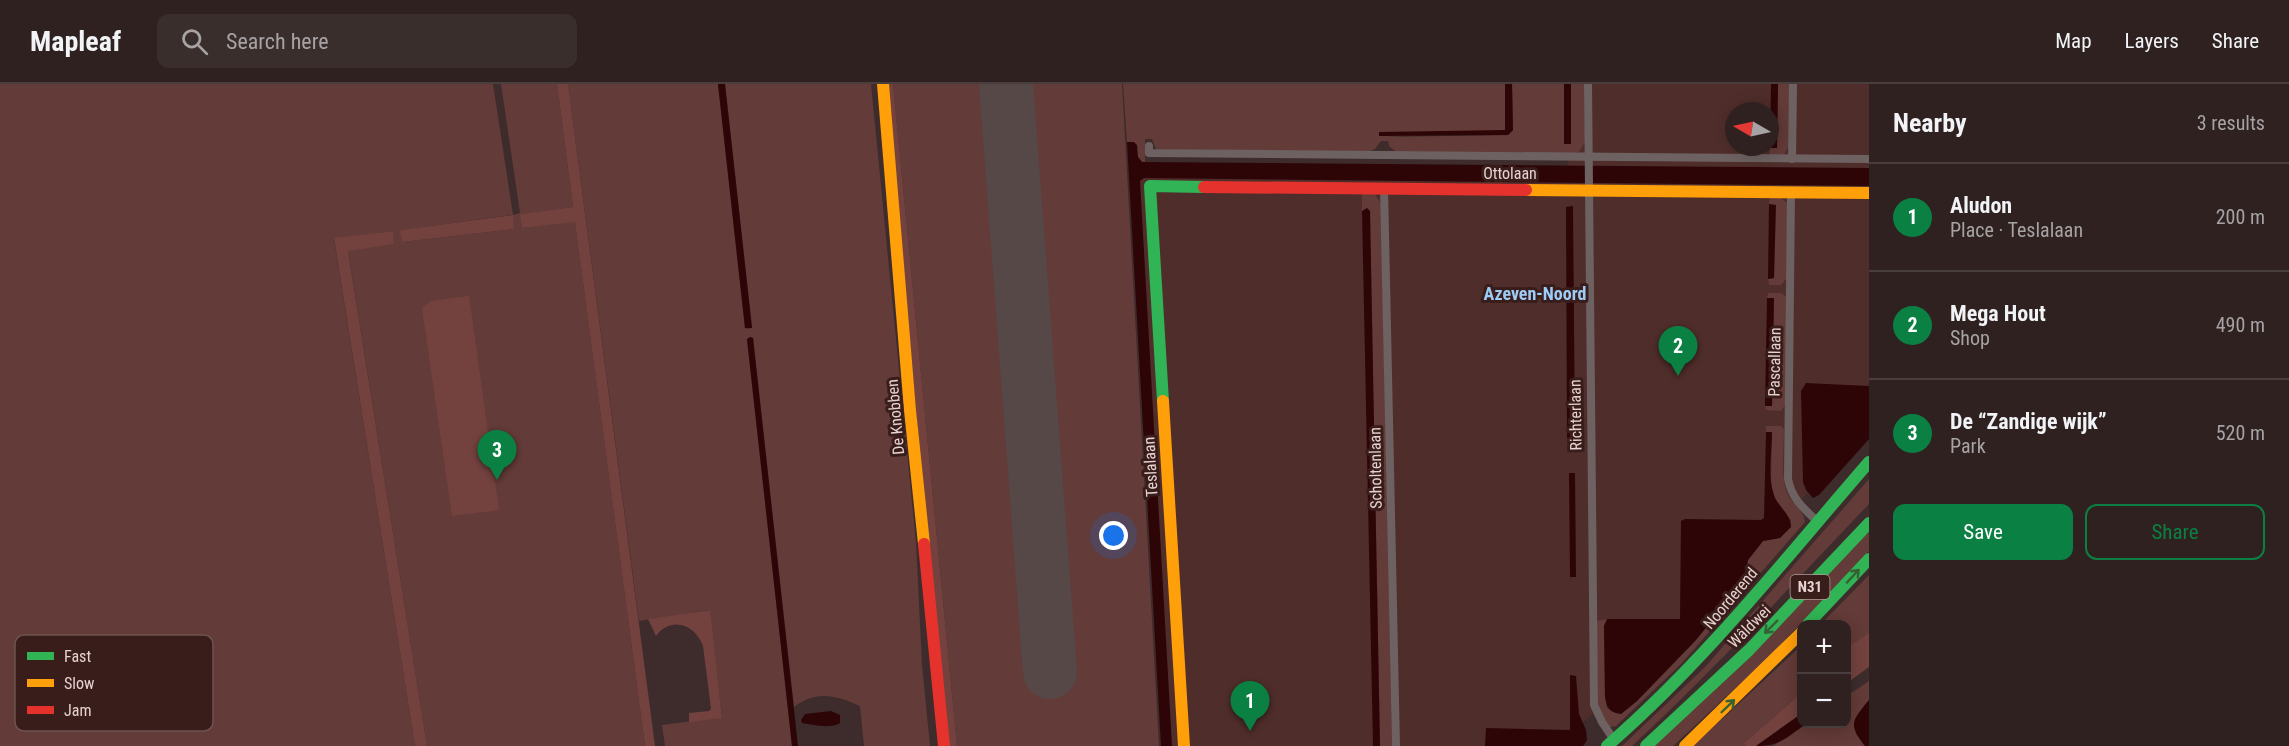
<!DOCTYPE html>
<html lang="en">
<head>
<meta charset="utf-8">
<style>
	:root { --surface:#2e2120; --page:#3a2e2d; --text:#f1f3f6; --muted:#a7a3a5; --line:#493e3e; --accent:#0b8043 }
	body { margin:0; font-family:"Roboto Condensed",sans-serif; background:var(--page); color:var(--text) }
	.controls { position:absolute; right:18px; bottom:18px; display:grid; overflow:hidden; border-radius:12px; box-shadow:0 3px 15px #0003 }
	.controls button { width:54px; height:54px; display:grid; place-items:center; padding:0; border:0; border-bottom:2px solid var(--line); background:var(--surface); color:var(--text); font:30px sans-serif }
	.compass { position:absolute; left:1725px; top:18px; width:54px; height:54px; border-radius:50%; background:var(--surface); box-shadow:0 3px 15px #0003; rotate:279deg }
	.you { position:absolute; left:1114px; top:452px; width:21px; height:21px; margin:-15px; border:4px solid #fff; border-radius:50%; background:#1a73e8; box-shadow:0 0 0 9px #1a73e833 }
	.badge { display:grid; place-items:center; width:39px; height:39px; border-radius:50%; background:var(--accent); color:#fff; font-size:20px; font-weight:700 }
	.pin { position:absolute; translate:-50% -50px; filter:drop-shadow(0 2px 3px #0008) }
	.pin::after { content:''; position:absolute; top:32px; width:21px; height:18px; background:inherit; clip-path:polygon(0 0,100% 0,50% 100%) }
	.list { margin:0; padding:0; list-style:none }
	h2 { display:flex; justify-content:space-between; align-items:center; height:78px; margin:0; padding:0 24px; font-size:26px }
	h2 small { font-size:20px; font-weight:400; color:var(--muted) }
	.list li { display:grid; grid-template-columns:39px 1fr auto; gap:18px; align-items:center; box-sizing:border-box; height:108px; padding:0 24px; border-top:2px solid var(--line) }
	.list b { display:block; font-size:22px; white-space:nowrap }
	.list p { margin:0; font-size:20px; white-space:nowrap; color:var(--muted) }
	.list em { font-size:20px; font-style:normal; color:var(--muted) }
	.actions { display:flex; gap:12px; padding:18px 24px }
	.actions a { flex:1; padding:14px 0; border:2px solid var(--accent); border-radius:12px; text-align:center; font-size:21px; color:var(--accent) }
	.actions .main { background:var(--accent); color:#fff }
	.icon { flex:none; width:33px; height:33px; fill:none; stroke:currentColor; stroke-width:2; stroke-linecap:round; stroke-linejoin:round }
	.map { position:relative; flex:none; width:1869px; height:662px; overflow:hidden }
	header { display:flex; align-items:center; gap:36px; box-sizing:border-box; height:84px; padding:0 30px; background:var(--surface); border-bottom:2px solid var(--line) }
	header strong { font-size:28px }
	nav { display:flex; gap:33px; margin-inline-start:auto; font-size:21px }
	.search { width:420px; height:54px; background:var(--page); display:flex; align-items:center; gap:15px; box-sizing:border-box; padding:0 21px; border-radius:12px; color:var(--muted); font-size:22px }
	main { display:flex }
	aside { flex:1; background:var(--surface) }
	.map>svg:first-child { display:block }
	.built { fill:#4f2d2a; fill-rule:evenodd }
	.green { fill:#633b38; fill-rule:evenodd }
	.forest { fill:#73423f }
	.water { fill:#2e0507 }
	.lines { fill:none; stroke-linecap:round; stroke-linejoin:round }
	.runway { stroke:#564846; stroke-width:54 }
	.street { stroke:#6d6261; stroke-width:8 }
	.fast { stroke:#30b455; stroke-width:12 }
	.slow { stroke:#ff9f0a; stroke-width:12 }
	.jam { stroke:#e5322d; stroke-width:12 }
	.oneway { stroke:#356135 }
	.labels { text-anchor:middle; stroke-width:6; stroke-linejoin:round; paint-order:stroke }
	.shield { fill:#391d1b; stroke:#b29c9a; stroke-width:1.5 }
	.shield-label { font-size:15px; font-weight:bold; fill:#e6d2d0 }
	.street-label { font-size:16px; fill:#e6d2d0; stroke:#391d1b }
	.neighbourhood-label { font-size:18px; font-weight:bold; fill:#9eccf9; stroke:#391d1b }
	.key { fill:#391d1b; stroke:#6d5351; stroke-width:1.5 }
	.key-label { font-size:16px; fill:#e6d2d0 }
</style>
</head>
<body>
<header>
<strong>Mapleaf</strong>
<div class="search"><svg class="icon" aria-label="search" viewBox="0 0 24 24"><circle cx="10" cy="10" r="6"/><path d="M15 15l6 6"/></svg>Search here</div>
<nav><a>Map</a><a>Layers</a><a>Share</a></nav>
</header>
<main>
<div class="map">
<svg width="1869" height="662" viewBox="0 0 1869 662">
	<rect width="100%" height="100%" fill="#3d2c2b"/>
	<path class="built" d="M1568,0H1869V342L1627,605L1550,662H1167L1135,85L1568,89ZM1734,27H1770V63H1734Z"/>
	<g class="green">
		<path d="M0,0H493L513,131L520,129L501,0H557L573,123L521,130L522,144L575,137L645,662H427L348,166L394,160L392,147L334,155L415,662H0ZM512,131L514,145L402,158L401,146Z"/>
		<path d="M568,0H718L745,244L749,245L752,243L725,0H871L916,459L922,581L930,662H864L860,622C836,611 816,606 794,623L753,254L750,253L747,256L792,662H665L662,641L722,633L709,526L639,537Z"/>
		<polygon points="893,0 988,0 1034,590 1067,587 1023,0 1122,0 1159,662 957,662"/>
		<polygon points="1123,0 1505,0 1505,46 1384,53 1508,51 1513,46 1512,0 1564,0 1565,60 1571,59 1571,0 1584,0 1585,58 1579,68 1575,69 1396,68 1389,62 1388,57 1381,57 1375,65 1368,68 1156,65 1152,55 1145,55 1145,78 1142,78 1138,73 1134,58 1127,58"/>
		<polygon points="1778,0 1790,0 1789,62 1784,70 1770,72 1770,64 1777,64"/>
		<polygon points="1362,109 1374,109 1380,118 1381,126 1392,662 1380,662 1370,127 1367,124 1362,127"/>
		<polygon points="1770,112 1778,112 1787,119 1787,194 1781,201 1769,201 1768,195 1774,194 1775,121 1769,120"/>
		<polygon points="1768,209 1782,209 1787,214 1785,321 1781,327 1766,326 1765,322 1772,322 1774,214 1767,214"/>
		<path d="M1766,342H1781L1784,345C1784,365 1781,388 1786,406C1790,419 1805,427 1805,438L1682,579L1616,642L1609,643L1598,623L1596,537L1607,535L1604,542L1605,613L1607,624L1621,630L1637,617L1696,556L1743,498L1748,476L1763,457L1780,454L1791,437L1775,414L1771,399L1772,348H1766Z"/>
		<path d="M1869,395V420C1791,502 1715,585 1632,662H1622L1705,583Z"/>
		<polygon points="1869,448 1869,467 1770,572 1673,662 1652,662"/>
		<polygon points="1869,491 1869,549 1847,564 1846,540 1821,540"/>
		<polygon points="1801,562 1801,609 1744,659 1745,662 1693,662"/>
		<polygon points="1869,597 1869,616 1864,622 1856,650 1865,662 1773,662 1806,640 1846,640 1847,612"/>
	</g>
	<g class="forest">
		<polygon points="557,0 568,0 655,662 645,662 575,138 522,144 520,130 573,123"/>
		<polygon points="886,0 893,0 957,662 947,662"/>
		<polygon points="513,131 514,145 402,158 400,146"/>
		<polygon points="393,147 394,160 348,167 427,662 415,662 334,154"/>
		<polygon points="469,212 499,426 452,432 422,224 431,217"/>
		<path d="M710,526L722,634L689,638V629L709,627L711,625L703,562C695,540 671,532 656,552L648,535Z"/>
		<polygon points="1869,549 1869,583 1847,599 1846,564"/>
		<polygon points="1801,609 1801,630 1756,662 1745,662 1744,659"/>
	</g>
	<g class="water">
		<polygon points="718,0 725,0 752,244 745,244"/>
		<polygon points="1505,0 1512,0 1513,46 1508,51 1379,52 1379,48 1505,46"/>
		<rect x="1564" y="0" width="7" height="60"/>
		<polygon points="1771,0 1778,0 1777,64 1770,64"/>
		<polygon points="1127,58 1134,58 1137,61 1138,73 1142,78 1869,84 1869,102 1144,94 1140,97 1172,662 1161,662"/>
		<polygon points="1769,120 1776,121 1774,194 1768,195"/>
		<polygon points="1573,122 1575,354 1567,354 1566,123"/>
		<polygon points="1367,124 1370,127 1380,662 1373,662 1362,127"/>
		<polygon points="1767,214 1774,214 1772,322 1765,322"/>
		<polygon points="750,253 753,254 798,662 792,662 747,255"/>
		<polygon points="1806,299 1869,302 1869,355 1819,411 1813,414 1806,406 1803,398 1801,307"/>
		<path d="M1766,348H1772C1772,368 1767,395 1775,414C1780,424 1791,431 1791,443L1780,454L1763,457L1748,476L1743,498L1696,556L1637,617L1621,630C1609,628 1607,624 1605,613L1604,542L1607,535H1680L1681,437L1685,435L1761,436L1764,434Z"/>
		<polygon points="1569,389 1575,389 1576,493 1570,493"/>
		<polygon points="1570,591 1576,592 1579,630 1586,646 1587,656 1583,662 1485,662 1486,644 1570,646"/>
		<path d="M1869,616V662H1865C1847,639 1853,636 1869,616Z"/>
		<path d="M831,627L840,631V639C831,645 813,641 802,639L801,636L805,630Z"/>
		<path d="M1801,630L1802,640H1806C1787,653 1781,662 1756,662Z"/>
	</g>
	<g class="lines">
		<polyline class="runway" points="1006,0 1050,588"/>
		<g class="street">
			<polyline points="1588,0 1594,621 1602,638 1614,656"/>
			<polyline points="1149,62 1149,69 1869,75"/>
			<polyline points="1792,75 1793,0"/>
			<polyline points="1384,104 1396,662"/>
			<path d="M1791,109L1788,395C1792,415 1803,424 1817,437"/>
		</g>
		<g class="fast">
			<polyline points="1163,317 1150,102 1204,103"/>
			<polyline points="1808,540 1869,475"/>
			<path d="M1607,662C1705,577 1784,476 1869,378"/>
			<polyline points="1646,662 1749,566 1869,439"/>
		</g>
		<g class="slow">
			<polyline points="883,0 910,326 924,460"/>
			<polyline points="1526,106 1869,109"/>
			<polyline points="1163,317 1184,662"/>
			<polyline points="1685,662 1802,548"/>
		</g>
		<g class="jam">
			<polyline points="1204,103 1526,106"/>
			<polyline points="924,460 944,662"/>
		</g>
	</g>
	<defs><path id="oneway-shaft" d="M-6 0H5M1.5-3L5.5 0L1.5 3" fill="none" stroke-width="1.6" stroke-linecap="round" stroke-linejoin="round" transform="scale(1.5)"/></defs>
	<g class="oneway">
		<use href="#oneway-shaft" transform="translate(1853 492) rotate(-47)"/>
		<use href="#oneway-shaft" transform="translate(1771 543) rotate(135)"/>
		<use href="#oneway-shaft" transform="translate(1728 622) rotate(-44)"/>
	</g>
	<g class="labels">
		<rect class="shield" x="1790.5" y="491" width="39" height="24" rx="4.5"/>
		<g class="shield-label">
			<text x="1810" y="508">N31</text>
		</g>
		<g class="street-label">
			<text x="1510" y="95">Ottolaan</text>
			<text transform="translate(1774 278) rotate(-89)" y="6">Pascallaan</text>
			<text transform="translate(1575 331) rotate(-91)" y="6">Richterlaan</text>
			<text transform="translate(895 333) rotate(-95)" y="6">De Knobben</text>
			<text transform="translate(1150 383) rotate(-93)" y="6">Teslalaan</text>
			<text transform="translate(1375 384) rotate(-91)" y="6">Scholtenlaan</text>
			<text transform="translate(1730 514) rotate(-50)" y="6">Noorderend</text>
			<text transform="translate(1749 542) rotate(-45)" y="6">Wâldwei</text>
		</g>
		<g class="neighbourhood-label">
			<text x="1535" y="216">Azeven-Noord</text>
		</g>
	</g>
	<rect x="15" y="551" width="198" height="96" rx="9" class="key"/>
	<rect x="27" y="568" width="27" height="8" fill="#30b455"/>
	<rect x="27" y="595" width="27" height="8" fill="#ff9f0a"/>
	<rect x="27" y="622" width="27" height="8" fill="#e5322d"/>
	<g class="key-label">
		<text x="64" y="578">Fast</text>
		<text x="64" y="605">Slow</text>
		<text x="64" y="632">Jam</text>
	</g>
</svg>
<div class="controls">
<button>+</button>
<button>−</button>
</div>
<svg class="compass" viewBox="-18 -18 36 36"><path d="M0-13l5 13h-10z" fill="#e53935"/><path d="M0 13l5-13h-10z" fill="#a7a3a5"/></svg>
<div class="you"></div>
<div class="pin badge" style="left:1250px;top:647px">1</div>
<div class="pin badge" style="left:1678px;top:292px">2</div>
<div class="pin badge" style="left:497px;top:396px">3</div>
</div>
<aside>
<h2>Nearby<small>3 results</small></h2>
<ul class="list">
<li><span class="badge">1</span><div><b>Aludon</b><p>Place · Teslalaan</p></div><em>200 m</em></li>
<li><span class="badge">2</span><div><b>Mega Hout</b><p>Shop</p></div><em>490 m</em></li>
<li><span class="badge">3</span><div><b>De “Zandige wijk”</b><p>Park</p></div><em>520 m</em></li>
</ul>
<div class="actions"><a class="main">Save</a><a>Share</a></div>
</aside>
</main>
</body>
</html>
